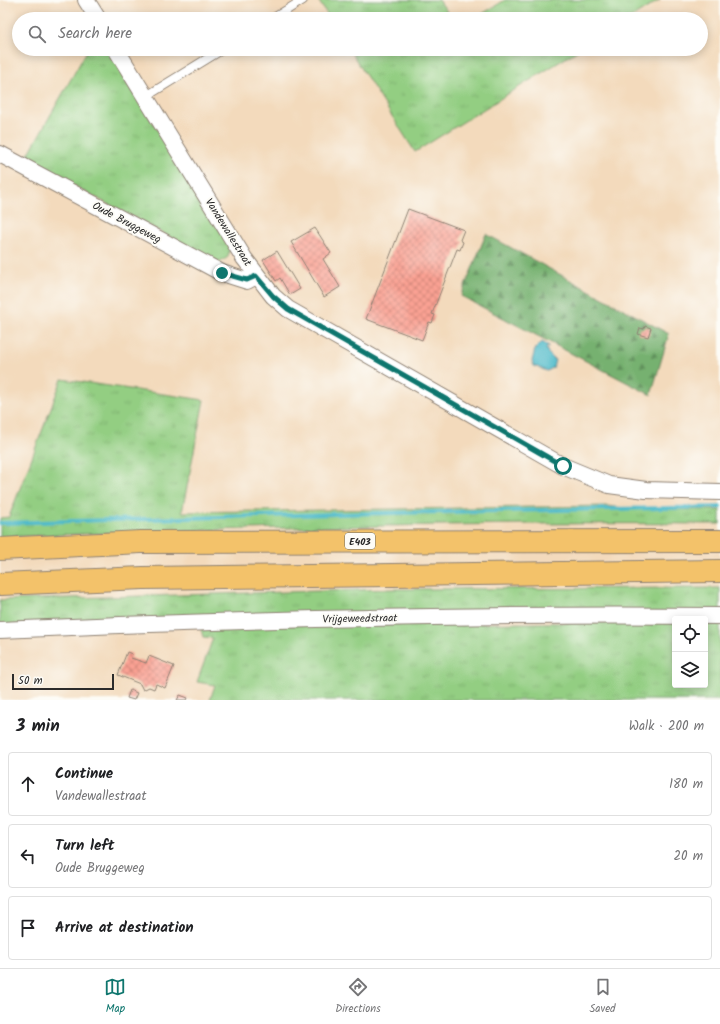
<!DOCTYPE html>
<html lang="en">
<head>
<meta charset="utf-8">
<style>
	:root { --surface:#fff; --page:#f2f2f2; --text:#202124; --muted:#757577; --line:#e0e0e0; --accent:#0f766e }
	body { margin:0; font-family:Kalam,sans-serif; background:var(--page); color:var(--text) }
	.controls { position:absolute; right:12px; bottom:12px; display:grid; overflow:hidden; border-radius:4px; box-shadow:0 2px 10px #0003 }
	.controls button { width:36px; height:36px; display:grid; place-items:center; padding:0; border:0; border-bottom:1px solid var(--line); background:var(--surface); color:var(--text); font:20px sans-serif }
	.scale { position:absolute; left:12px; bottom:10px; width:102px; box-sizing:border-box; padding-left:4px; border:2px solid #2b2b2b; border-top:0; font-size:11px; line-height:14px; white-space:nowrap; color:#2b2b2b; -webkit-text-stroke:3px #fdfcf7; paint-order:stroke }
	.stop { position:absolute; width:12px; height:12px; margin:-9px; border:3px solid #0f766e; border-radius:50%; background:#fff }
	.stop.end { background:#0f766e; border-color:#fff; box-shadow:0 1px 4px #0008 }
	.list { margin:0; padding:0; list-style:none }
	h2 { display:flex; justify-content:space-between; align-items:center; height:52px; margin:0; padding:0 16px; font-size:17px }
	h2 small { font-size:13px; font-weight:400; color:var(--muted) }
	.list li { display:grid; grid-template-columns:26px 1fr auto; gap:12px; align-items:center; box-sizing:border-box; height:64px; margin:0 8px 8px; padding:0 8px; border:1px solid var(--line); border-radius:4px }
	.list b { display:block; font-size:15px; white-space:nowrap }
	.list p { margin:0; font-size:13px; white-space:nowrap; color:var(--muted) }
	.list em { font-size:13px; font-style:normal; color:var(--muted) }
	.icon { flex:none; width:22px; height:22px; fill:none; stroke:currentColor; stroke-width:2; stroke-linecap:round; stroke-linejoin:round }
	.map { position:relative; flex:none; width:720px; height:700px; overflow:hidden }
	.search { position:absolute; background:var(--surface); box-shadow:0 2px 10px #0003; left:12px; right:12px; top:12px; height:44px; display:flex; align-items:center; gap:10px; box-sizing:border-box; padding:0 14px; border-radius:22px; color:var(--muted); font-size:15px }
	.sheet { height:268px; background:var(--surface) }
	nav { display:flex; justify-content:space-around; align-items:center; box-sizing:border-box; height:56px; border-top:1px solid var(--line); background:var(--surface); font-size:11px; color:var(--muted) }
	nav a { display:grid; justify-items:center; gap:2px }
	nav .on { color:var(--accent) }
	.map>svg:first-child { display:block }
	.grass { fill:url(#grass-tufts); stroke:#5f7c56 }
	.forest { fill:url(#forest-firs); stroke:#506e4e }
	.water { fill:#4ebac9; stroke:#3c727a }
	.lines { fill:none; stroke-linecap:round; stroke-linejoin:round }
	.stream { stroke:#4ebac9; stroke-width:4 }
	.building { fill:url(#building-cross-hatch) }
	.lane-casing { stroke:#8f8274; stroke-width:10 }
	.street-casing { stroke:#8f8274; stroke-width:18 }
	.highway-casing { stroke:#8f8274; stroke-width:24 }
	.lane { stroke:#fff; stroke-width:8 }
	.street { stroke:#fff; stroke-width:16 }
	.highway { stroke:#f3c26a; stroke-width:22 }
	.route { stroke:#0f766e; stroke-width:5 }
	.labels { text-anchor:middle; stroke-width:4; stroke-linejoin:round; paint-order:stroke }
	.shield { fill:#fdfcf7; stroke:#6a6a68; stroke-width:1 }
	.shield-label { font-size:10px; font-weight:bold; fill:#2b2b2b }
	.street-label { font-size:11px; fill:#2b2b2b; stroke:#fdfcf7 }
</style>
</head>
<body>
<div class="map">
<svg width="720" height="700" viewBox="0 0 720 700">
	<defs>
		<pattern id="grass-tufts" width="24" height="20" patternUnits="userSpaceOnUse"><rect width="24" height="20" fill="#93ce82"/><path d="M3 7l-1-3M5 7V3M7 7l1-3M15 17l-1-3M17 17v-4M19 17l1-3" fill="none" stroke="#7fb170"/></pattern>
		<pattern id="forest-firs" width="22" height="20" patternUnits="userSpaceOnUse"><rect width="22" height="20" fill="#76b170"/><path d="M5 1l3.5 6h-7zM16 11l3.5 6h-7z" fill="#61905c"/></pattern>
		<pattern id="building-cross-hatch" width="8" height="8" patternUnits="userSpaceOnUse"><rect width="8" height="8" fill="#faa193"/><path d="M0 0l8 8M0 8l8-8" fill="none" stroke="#cb8378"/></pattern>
	</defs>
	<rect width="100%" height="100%" fill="#fdfcf7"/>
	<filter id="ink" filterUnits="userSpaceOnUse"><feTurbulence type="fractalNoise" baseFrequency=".025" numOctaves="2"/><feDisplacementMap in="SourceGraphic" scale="8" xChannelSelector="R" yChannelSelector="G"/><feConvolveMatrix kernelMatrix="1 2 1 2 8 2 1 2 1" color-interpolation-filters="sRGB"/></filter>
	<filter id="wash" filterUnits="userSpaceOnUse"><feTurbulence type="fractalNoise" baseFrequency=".012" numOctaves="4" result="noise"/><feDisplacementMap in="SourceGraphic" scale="16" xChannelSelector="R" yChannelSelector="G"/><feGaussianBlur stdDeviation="0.9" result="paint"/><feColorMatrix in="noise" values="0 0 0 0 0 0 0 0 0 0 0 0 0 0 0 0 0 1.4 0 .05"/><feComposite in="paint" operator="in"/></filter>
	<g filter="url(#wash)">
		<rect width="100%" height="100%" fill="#f3dabc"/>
		<g class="grass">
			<polygon points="318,0 439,0 452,19 330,19"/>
			<polygon points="505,0 660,0 629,19 474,19"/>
			<polygon points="88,49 107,49 230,246 228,257 219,263 25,160"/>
			<polygon points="349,49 580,49 415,152"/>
			<path d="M62,379L204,400L182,512L607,506L635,509L720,510V524C480,522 240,528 0,537V518L9,517Z"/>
			<polygon points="720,588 720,612 0,625 0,600 393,589"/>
			<polygon points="675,622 675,685 705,685 705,623 720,623 720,700 210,700 215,685 197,682 213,638 203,637 201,629 266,625"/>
		</g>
		<polygon class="forest" points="486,234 669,334 651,395 461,296"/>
		<polygon class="water" points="542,342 549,346 546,348 548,353 555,360 553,368 547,371 534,366 532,361 535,349"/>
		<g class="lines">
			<polyline class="stream" points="0,523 335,514 720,507"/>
		</g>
		<g id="blocks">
			<g class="building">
				<polygon points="408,209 464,230 460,240 463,242 460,250 457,249 432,314 435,315 432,323 429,322 422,340 366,319"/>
				<polygon points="315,228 331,253 323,259 340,287 324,297 291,242"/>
				<polygon points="277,251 300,289 290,295 280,278 276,281 263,260"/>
				<polygon points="645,326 651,328 648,337 638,334 640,328 644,329"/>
				<polygon points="127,652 132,654 131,658 146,663 149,656 174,666 165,688 156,684 154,689 149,687 143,690 140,684 118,675"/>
				<polygon points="130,690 137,693 134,700 127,698"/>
				<polygon points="180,695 188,698 187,700 177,700"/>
			</g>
		</g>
	</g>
	<g filter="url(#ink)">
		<use href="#blocks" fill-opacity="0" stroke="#8f8274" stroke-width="1"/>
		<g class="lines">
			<g class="lane-casing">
				<g id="lane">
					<polyline points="272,19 303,0"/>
					<polyline points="145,97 223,49"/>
				</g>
			</g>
			<g class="street-casing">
				<g id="street">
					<polyline points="86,0 98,19"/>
					<polyline points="116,49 244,258 273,296 288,309 563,466 609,485 646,490 720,492"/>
					<polyline points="0,154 222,273 247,281 256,276"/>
					<path d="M0,630C240,619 480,614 720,616"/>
				</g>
			</g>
			<g class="highway-casing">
				<g id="highway">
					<polyline points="0,549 141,542 720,541"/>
					<polyline points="0,584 143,578 720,571"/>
				</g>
			</g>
			<use href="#lane" class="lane"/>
			<use href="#street" class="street"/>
			<use href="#highway" class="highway"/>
		</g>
	</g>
	<g class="lines" filter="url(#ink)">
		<polyline class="route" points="222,273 247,280 256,276 273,296 288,309 563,466"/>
	</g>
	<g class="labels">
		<rect class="shield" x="345" y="533" width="30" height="16" rx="3"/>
		<g class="shield-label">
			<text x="360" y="545">E403</text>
		</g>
		<g class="street-label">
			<text transform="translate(127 222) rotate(28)" y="4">Oude Bruggeweg</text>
			<text transform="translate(229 232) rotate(58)" y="4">Vandewallestraat</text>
			<text transform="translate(360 618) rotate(-1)" y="4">Vrijgeweedstraat</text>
		</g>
	</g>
</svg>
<div class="controls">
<button><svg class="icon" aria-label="locate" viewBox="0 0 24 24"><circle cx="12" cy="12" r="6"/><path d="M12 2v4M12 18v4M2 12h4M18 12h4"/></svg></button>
<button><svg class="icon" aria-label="layers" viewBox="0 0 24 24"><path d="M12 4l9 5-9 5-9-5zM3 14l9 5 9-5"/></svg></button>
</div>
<div class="scale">50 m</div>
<div class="stop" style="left:563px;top:466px"></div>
<div class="stop end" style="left:222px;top:273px"></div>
<div class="search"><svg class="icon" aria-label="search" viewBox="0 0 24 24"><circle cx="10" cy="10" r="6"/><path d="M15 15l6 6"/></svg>Search here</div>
</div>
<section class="sheet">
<h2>3 min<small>Walk · 200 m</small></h2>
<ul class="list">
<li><svg class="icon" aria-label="ahead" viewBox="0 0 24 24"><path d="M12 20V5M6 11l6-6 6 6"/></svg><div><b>Continue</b><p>Vandewallestraat</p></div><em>180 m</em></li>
<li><svg class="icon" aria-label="left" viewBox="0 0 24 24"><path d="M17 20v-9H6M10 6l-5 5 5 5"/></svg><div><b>Turn left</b><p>Oude Bruggeweg</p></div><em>20 m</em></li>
<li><svg class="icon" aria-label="arrive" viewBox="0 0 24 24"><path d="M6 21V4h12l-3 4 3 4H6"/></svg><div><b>Arrive at destination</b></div></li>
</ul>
</section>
<nav>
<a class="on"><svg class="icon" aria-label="map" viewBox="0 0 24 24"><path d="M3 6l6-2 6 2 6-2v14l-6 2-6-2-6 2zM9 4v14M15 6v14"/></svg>Map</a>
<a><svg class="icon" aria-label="directions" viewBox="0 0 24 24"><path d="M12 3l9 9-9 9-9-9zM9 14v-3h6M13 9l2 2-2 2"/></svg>Directions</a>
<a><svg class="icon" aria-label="saved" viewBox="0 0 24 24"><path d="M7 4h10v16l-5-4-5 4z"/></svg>Saved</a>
</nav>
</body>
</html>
